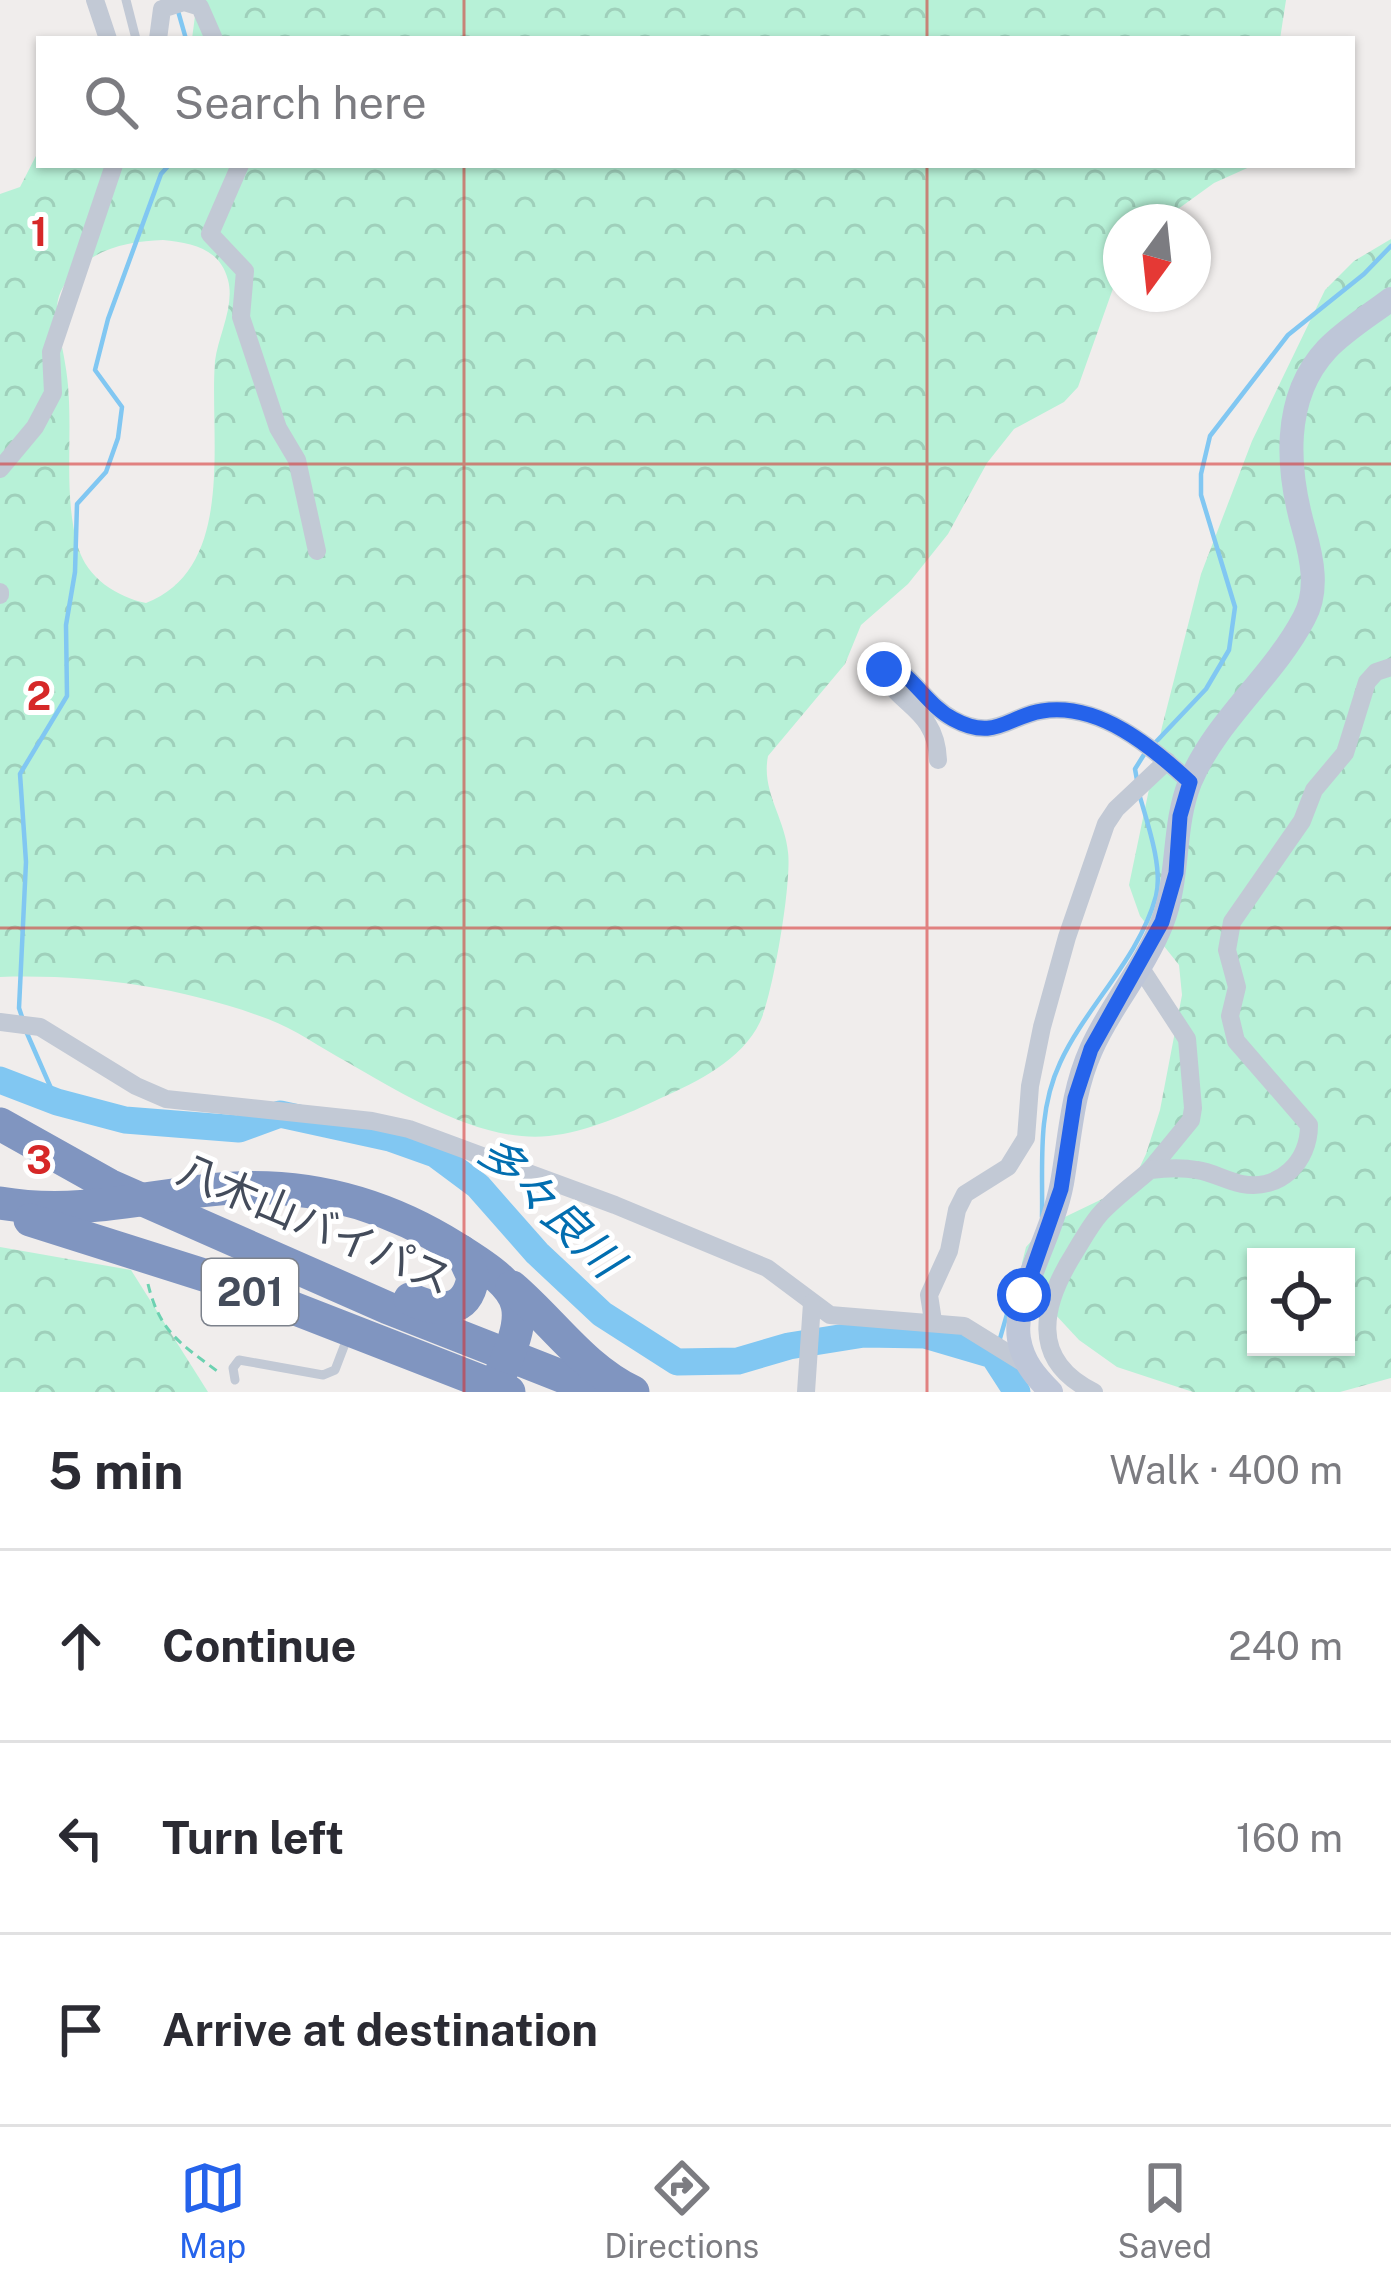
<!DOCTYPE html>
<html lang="en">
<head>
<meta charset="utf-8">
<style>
	:root { --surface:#fff; --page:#f2f2f3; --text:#2b2b33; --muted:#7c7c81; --line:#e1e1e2; --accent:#2563eb }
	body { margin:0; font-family:"Public Sans","Noto Sans JP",sans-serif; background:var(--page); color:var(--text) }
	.controls { position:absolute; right:36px; bottom:36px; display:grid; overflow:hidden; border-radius:0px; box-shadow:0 3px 9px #0004 }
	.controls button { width:108px; height:108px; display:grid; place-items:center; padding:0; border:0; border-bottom:3px solid var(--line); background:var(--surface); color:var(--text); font:60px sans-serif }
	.compass { position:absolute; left:1103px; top:204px; width:108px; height:108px; border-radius:50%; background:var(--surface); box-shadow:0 3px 9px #0004; rotate:195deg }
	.stop { position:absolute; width:36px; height:36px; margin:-27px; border:9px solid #2563eb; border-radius:50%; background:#fff }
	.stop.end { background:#2563eb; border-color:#fff; box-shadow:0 3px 12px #0008 }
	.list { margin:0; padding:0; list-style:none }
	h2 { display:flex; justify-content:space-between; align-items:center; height:156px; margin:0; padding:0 48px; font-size:51px }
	h2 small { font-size:39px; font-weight:400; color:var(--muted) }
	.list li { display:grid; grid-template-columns:78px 1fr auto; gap:36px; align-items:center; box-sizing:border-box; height:192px; padding:0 48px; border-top:3px solid var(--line) }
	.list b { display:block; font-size:45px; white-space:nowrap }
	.list em { font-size:39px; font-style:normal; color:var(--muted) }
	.icon { flex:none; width:66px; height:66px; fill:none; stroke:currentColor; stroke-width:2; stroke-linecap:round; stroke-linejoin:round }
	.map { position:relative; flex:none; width:1391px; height:1392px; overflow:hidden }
	.search { position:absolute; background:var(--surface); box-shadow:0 3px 9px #0004; left:36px; right:36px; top:36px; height:132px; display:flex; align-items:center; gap:30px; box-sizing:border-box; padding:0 42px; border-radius:0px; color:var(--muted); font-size:45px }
	.sheet { height:732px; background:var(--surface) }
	nav { display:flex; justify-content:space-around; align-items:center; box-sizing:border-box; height:168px; border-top:3px solid var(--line); background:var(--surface); font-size:33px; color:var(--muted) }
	nav a { display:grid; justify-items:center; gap:6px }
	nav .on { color:var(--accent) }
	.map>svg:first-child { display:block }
	.forest { fill:url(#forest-crowns); fill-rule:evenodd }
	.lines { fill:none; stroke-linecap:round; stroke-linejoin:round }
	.stream { stroke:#81c7f2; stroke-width:4.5 }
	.river { stroke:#81c7f2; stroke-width:27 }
	.path { stroke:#6dd2b1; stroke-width:3; stroke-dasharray:9 6; stroke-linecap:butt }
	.lane { stroke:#c2c9d5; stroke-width:9 }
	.street { stroke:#c2c9d5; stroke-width:18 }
	.secondary { stroke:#bec6d8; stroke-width:24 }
	.highway { stroke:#8095c0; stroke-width:33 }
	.route { stroke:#2563eb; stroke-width:15 }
	.grid { fill:none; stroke:#d62828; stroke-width:3; stroke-opacity:0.55 }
	.labels { text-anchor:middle; stroke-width:10; stroke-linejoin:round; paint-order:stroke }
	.shield { fill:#fff; stroke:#7c828c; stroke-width:3 }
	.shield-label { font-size:39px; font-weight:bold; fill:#444c5b }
	.street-label { font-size:42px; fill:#444c5b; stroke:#fff }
	.water-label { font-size:45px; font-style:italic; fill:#026eb0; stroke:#fff }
	.grid-label { font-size:39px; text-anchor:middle; font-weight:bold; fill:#d62828; stroke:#fff; stroke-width:10; stroke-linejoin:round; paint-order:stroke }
</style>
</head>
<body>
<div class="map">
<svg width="1391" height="1392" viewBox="0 0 1391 1392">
	<defs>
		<pattern id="forest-crowns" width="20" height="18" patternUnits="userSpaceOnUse" patternTransform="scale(3)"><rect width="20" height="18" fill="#b7f1d7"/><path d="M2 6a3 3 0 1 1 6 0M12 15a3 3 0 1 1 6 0" fill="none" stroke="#9fd0bb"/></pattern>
	</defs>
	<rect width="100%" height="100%" fill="#f0edec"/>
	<g class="forest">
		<polygon points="197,0 1286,0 1280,39 192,39"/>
		<path d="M39,150V165H1254L1214,183L1160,222H1121V266L1078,387L1064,402L1014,429L987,463L948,534L908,584L861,625L845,664L768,756C761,791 785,818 788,852C792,882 773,995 760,1022C742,1060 697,1082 661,1098C628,1114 586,1132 549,1136C480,1143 405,1095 347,1062C321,1048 295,1029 268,1019C182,987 91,974 0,977V194L20,187ZM163,240C191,243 220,248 228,280C235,306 218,336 215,361C209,437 237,568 146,603C117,597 87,578 78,547C61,488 76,423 65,363C62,341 51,311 61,291C80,252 124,241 163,240Z"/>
		<path d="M1391,239V1378L1340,1392H1193L1117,1367L1079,1340L1040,1298L1022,1263L1026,1247L1044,1227L1121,1190L1137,1173L1146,1154L1160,1110L1182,995L1179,965L1140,916L1129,885L1162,727L1201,574L1252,441L1325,290L1354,261ZM1256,1257H1346V1347H1256Z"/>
		<polygon points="0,1247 131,1270 208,1392 0,1392"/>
	</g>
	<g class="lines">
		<g class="stream">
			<polyline points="178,11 186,39"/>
			<polyline points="1153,745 1206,689 1229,650 1235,607 1201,495 1201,474 1210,436 1288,335 1364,274 1391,246"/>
			<polyline points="1137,780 1135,769 1145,753"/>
			<polyline points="23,1020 19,1008 26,862 20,774 67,696 66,625 75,572 77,504 106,472 118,438 122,407 95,370 108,319 161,174 169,165"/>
			<polyline points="26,1031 57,1102"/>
			<path d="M1042,1217C1043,1165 1037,1112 1060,1063C1086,1006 1139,959 1156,896C1163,868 1148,825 1140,797"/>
			<polyline points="999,1342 1009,1307"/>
		</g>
		<polyline class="river" points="0,1080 57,1102 125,1120 239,1129 280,1114 390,1138 435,1154 478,1186 537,1253 602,1314 677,1362 738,1361 789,1346 864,1334 925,1335 993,1355 1017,1392"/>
		<path class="path" d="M148,1284C160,1334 183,1345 221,1374"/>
		<g class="lane">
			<polyline points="126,0 136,39"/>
			<polyline points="235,1380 233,1368 239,1360 323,1375 335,1370 348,1336"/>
		</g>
		<g class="street">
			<polyline points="95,0 108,39"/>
			<polyline points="158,39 162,9 184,2 200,7 214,39"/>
			<polyline points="240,165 210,234 245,271 241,317 278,428 297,460 317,551"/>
			<polyline points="0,469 35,427 53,393 51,352 114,165"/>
			<polyline points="0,592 0,595"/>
			<path d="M938,760C936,705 892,705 884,669L889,664C914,677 928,706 953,719C995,742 1008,716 1042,711C1099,702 1152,747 1190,782"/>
			<polyline points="1140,967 1187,1039 1193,1108 1191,1120 1150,1170"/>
			<polyline points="0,1022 40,1027 136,1086 166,1099 372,1121 409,1129 615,1205 767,1268 830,1315 964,1326 1027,1365"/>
			<polyline points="933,1321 929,1295 949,1251 957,1210 965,1194 1008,1167 1026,1138 1030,1086 1042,1027 1067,937 1106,824 1116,809 1167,761"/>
			<polyline points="806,1392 812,1303"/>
			<path d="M1094,1392C1028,1360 1042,1304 1075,1252C1083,1239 1091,1224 1101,1213C1116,1197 1134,1184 1150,1170C1166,1168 1181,1167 1197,1170C1212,1172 1227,1181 1242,1184C1280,1191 1309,1162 1309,1125L1236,1041L1230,1016L1237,987L1227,950L1232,922L1302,821L1314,790L1345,753L1367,682L1376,672L1391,667"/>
		</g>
		<path class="secondary" d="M1051,1392C1035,1376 1023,1362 1019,1339C1016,1320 1023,1295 1030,1277C1041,1247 1056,1215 1062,1183C1070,1138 1072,1092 1091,1050C1110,1006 1144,969 1162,923C1180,877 1172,827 1190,782C1216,720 1273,677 1304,618C1319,591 1312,558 1304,530C1287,471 1281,398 1327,349C1345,330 1370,315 1391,299"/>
		<g class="highway">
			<polyline points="0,1124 109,1185 388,1308 602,1392"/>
			<path d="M0,1203C70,1215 132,1200 201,1191C292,1179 378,1199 456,1248C532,1295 530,1307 495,1387"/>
			<polyline points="30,1220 229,1283 509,1392"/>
			<path d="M512,1287C553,1322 583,1368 633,1392"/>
			<path d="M410,1299C439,1312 467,1315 473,1277L461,1251"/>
		</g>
	</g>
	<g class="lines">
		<path class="route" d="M884,669L889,664C914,677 928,706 953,719C995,742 1008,716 1042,711C1099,702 1152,747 1190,782L1180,816L1176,873L1162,922L1091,1049L1075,1098L1061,1189L1024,1295"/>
	</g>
	<path class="grid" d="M464,0V39M927,0V39M464,165V1392M927,165V1392M0,464H1391M0,928H1391"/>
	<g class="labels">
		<rect class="shield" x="202" y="1259" width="96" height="66" rx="9"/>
		<g class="shield-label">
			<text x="250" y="1306">201</text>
		</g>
		<g class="street-label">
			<text transform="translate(315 1224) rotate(23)" y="15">八木山バイパス</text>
		</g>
		<g class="water-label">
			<text transform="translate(550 1206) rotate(44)" y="16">多々良川</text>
		</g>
	</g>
	<g class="grid-label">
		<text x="39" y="246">1</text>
		<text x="39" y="710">2</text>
		<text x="39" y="1174">3</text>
	</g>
</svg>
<div class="controls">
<button><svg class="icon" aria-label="locate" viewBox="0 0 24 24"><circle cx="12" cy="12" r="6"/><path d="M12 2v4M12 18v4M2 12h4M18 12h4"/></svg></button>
</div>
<svg class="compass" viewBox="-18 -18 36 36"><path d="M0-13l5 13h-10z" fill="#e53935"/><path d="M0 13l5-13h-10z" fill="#7c7c81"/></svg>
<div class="stop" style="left:1024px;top:1295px"></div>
<div class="stop end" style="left:884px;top:669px"></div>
<div class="search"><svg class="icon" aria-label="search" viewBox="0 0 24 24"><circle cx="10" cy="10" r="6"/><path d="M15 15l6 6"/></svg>Search here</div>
</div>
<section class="sheet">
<h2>5 min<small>Walk · 400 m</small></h2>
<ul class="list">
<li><svg class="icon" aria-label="ahead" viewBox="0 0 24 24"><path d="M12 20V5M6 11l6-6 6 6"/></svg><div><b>Continue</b></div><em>240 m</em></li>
<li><svg class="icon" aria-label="left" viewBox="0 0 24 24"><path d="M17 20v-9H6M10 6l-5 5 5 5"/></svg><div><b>Turn left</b></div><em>160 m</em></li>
<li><svg class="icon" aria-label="arrive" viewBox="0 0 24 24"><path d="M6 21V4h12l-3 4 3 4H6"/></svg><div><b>Arrive at destination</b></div></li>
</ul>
</section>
<nav>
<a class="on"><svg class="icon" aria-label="map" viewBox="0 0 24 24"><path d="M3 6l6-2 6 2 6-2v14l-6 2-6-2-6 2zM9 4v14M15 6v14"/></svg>Map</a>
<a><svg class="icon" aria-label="directions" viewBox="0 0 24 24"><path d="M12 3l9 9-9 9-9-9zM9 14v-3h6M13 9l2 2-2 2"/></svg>Directions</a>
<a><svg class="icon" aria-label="saved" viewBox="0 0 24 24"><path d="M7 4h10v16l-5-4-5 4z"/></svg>Saved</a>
</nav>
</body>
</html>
